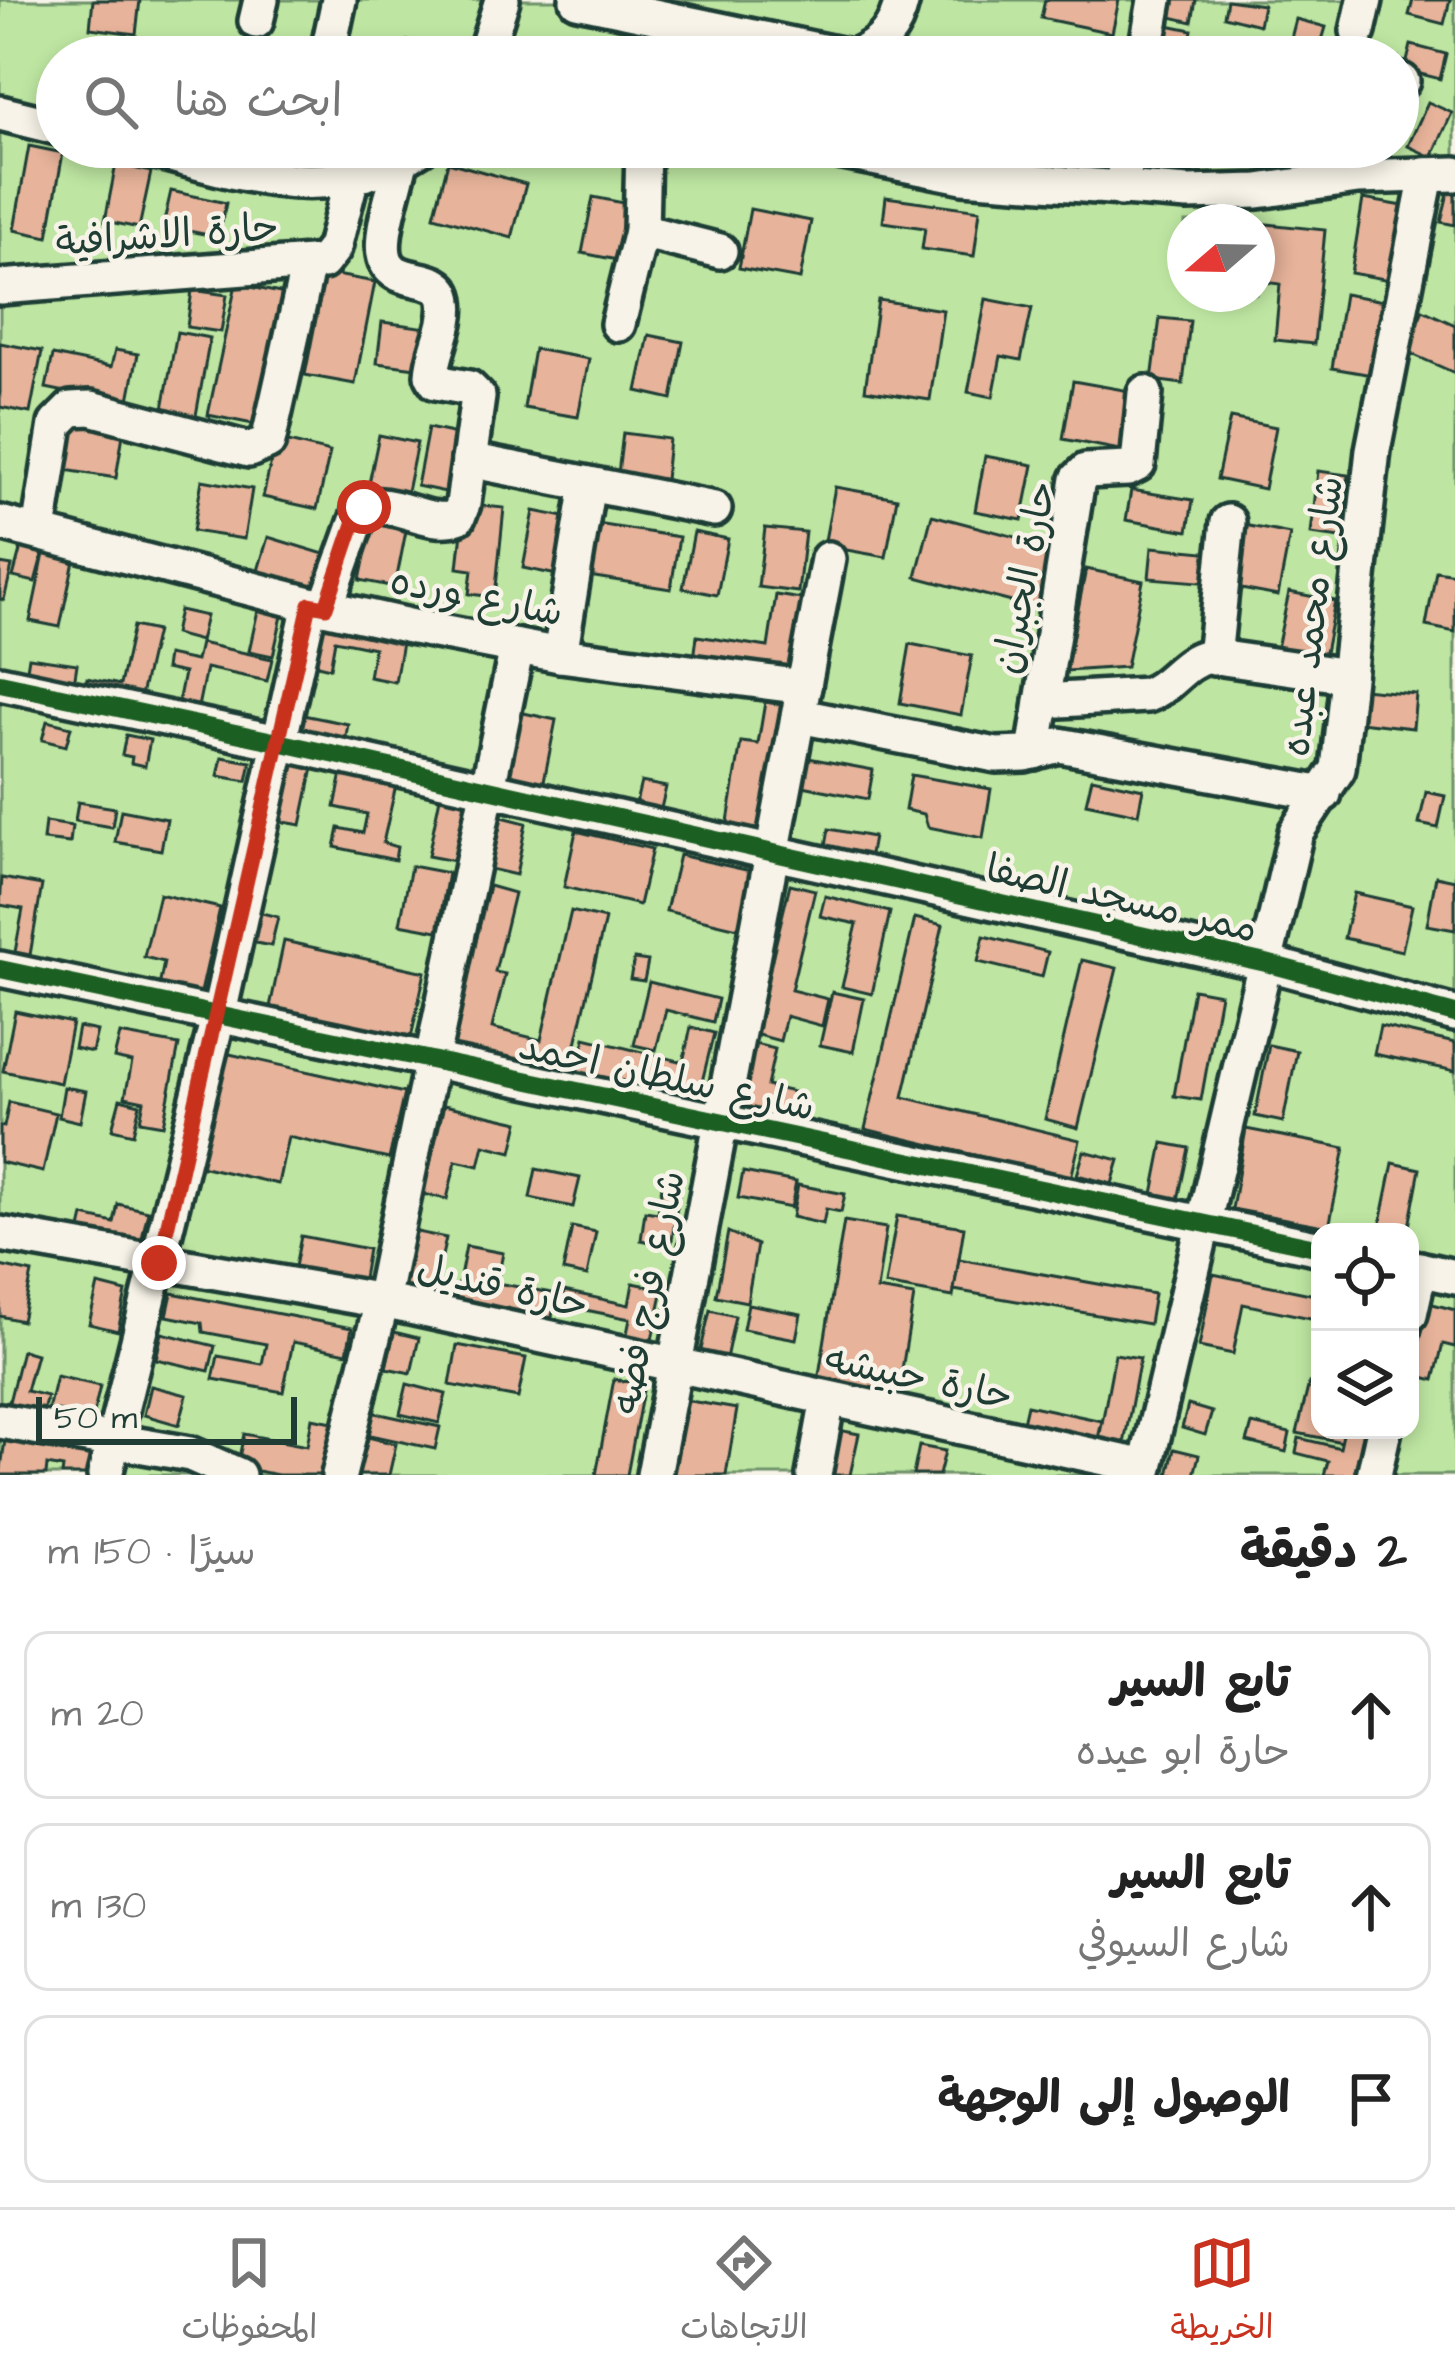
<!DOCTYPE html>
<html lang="ar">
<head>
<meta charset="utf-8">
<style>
	:root { --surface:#fff; --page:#f2f2f2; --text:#222; --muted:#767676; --line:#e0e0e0; --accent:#c8321e }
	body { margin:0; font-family:"Architects Daughter","Playpen Sans Arabic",sans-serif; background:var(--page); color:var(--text); direction:rtl }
	.controls { position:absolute; right:36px; bottom:36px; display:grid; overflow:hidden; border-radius:24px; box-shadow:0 6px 18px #0003 }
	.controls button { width:108px; height:108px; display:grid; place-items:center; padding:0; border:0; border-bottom:3px solid var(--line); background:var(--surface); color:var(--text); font:60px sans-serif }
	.compass { position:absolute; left:1167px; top:204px; width:108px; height:108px; border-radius:50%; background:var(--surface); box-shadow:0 6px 18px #0003; rotate:250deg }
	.scale { position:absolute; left:36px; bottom:30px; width:261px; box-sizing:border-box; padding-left:12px; border:6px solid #1f3d34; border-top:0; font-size:33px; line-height:42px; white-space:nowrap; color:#1f3d34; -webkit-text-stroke:9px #f7f3e8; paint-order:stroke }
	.stop { position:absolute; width:36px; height:36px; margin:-27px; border:9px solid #c8321e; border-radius:50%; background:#fff }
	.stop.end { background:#c8321e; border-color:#fff; box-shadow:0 3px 12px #0008 }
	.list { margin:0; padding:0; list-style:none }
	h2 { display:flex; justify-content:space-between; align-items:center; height:156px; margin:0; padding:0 48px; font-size:51px }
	h2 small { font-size:39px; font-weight:400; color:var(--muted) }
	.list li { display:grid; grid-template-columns:78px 1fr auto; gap:36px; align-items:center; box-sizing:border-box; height:168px; margin:0 24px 24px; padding:0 24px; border:3px solid var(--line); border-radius:24px }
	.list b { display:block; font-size:45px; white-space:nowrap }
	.list p { margin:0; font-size:39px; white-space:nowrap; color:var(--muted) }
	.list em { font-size:39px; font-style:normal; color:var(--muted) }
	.icon { flex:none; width:66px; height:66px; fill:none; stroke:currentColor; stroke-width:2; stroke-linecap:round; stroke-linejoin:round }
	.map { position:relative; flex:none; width:1455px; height:1475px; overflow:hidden; direction:ltr }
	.search { position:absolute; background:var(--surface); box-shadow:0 6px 18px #0003; left:36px; right:36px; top:36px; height:132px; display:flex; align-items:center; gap:30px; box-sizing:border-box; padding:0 42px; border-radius:66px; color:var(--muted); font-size:45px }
	.sheet { height:732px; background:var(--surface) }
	nav { display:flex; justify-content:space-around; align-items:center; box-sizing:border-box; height:168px; border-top:3px solid var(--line); background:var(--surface); font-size:33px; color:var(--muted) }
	nav a { display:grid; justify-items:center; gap:6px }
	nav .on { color:var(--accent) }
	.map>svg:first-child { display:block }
	.green { fill:#bee6a2; stroke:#6e926b; stroke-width:3; fill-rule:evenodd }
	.building { fill:#e7b39a; stroke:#1f3d34; stroke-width:3 }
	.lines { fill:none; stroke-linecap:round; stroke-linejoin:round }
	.minor-casing { stroke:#1f3d34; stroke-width:42 }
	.minor { stroke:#f7f3e8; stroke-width:33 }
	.cycleway-casing { stroke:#f7f3e8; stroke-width:26 }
	.cycleway { stroke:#1b5e20; stroke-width:18 }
	.route { stroke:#c8321e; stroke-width:15 }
	.labels { text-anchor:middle; stroke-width:9; stroke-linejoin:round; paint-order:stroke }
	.street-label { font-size:39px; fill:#1f3d34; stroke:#f7f3e8 }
</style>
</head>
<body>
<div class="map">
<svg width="1455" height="1475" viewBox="0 0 1455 1475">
	<rect width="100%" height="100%" fill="#f7f3e8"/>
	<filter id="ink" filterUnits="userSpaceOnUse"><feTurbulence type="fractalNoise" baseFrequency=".00833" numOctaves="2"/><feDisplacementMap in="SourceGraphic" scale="24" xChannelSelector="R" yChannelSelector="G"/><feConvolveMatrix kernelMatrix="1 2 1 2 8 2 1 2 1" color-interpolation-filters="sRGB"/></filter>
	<g filter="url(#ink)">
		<path class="green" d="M0,0H1455V1475H0ZM57,57H1398V147H57ZM1185,222H1257V294H1185ZM1320,1232H1410V1430H1320Z"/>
		<g class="building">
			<polygon points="93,0 140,0 136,34 90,28"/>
			<polygon points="1045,0 1119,0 1112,33 1041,18"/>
			<polygon points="1161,0 1196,0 1192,22 1158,14"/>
			<polygon points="1227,0 1263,5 1259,25 1224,16"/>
			<polygon points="1413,0 1450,0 1444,24 1409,15"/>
			<polygon points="1296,19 1326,27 1318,54 1289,46"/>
			<polygon points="1158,23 1192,30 1187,57 1151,57"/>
			<polygon points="1066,40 1112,50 1110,57 1063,57"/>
			<polygon points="407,41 453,46 452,57 405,57"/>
			<polygon points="143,42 189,48 188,57 141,57"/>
			<polygon points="1204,42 1239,51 1237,57 1200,57"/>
			<polygon points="1411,45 1446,54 1440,79 1405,70"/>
			<polygon points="1428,102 1452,113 1432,157 1408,146"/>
			<polygon points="29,146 63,153 48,237 14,230"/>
			<polygon points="1145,147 1180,147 1174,185 1137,179 1140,160 1153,163 1155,151"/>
			<polygon points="1212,147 1230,147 1227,166 1210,163"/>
			<polygon points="448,162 526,184 512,238 434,216"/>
			<polygon points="116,164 151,172 139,228 105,221"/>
			<polygon points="1449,189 1455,190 1455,225 1441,222"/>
			<polygon points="171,191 226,203 219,237 163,226"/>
			<polygon points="593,197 628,204 617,260 582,253"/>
			<polygon points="886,197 980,210 974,256 922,249 925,228 883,222"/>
			<polygon points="1363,199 1409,207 1396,281 1351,273"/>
			<polygon points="750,209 811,221 800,279 739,268"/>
			<polygon points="1257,223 1325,230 1314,344 1275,340 1280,284 1257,281"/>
			<polygon points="325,273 375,282 355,384 305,375"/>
			<polygon points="236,284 290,295 263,426 208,415"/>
			<polygon points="192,290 227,295 221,332 187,327"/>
			<polygon points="1344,294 1390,302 1378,376 1332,368"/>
			<polygon points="986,299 1032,308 1021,360 1001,356 993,397 968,392"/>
			<polygon points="878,300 943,310 930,400 865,390"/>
			<polygon points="1423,310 1455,325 1455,373 1405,351"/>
			<polygon points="1160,318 1190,321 1183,384 1152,380"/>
			<polygon points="382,322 428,328 424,369 377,363"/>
			<polygon points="177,332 210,338 195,421 162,414"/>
			<polygon points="649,335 683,342 672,399 637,391"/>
			<polygon points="0,343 42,351 30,413 0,407"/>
			<polygon points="534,349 589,359 578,417 524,408"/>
			<polygon points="115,350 138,354 128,405 46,388 53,355 111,367"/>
			<polygon points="1073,381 1135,392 1125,451 1063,439"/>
			<polygon points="1230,418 1276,427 1264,489 1217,479"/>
			<polygon points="73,420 124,428 116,478 65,470"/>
			<polygon points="428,428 466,436 455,494 417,486"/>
			<polygon points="623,433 669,439 665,480 618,474"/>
			<polygon points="379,435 417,443 405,501 367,493"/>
			<polygon points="276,439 330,452 317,509 263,497"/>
			<polygon points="985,456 1033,465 1022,520 975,511"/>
			<polygon points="1318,471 1348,475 1341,538 1311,534"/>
			<polygon points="202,480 252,489 244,539 193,531"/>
			<polygon points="835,487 897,498 886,557 824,546"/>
			<polygon points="1131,490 1193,500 1188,531 1126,520"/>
			<polygon points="465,504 504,508 495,597 469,594 472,570 458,568"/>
			<polygon points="534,511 569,518 557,575 523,568"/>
			<polygon points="932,515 1054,547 1038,609 916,577"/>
			<polygon points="372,523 406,531 395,587 360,580"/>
			<polygon points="591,523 679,537 671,589 582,575"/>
			<polygon points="1244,525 1290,534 1278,596 1231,587"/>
			<polygon points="765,528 805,532 798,592 758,587"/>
			<polygon points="694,532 728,539 717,595 683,588"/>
			<polygon points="268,537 324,554 313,591 257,574"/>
			<polygon points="22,543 44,549 35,582 13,577"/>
			<polygon points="1152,547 1215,553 1211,583 1149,578"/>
			<polygon points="45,549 75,556 60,627 30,621"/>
			<polygon points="0,564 12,566 4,600 0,599"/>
			<polygon points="1086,569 1143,581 1126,667 1066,671"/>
			<polygon points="1436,571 1455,574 1455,632 1426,626"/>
			<polygon points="1289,592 1335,601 1323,663 1276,653"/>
			<polygon points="776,595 808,600 796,675 694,659 697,636 768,647"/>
			<polygon points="260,601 284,607 273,656 249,651"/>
			<polygon points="179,610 206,616 200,641 174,634"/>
			<polygon points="322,615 404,631 395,682 369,677 374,648 335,640 330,668 313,664"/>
			<polygon points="133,626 156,631 138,708 84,696 87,678 120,685"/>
			<polygon points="200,643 272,659 267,681 206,668 197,712 177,708 184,673 165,669 167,655 196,661"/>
			<polygon points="910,644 972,656 961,715 900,703"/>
			<polygon points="29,657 77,664 73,690 25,682"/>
			<polygon points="1362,689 1416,694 1413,728 1359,722"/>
			<polygon points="765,702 783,705 760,840 726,834 741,742 758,744"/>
			<polygon points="519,712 556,720 542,791 505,784"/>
			<polygon points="298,714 348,724 344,748 294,738"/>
			<polygon points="47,721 71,727 66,746 42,740"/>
			<polygon points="126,735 150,740 145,766 131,763 132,757 122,755"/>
			<polygon points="222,757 251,762 247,781 218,776"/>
			<polygon points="803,757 873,770 868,799 798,785"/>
			<polygon points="289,763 313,768 301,825 278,821"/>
			<polygon points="342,773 396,785 383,843 397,847 395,860 335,847 339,828 363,833 367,814 335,807"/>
			<polygon points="911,775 991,789 983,838 928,827 924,814 905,810"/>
			<polygon points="1092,778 1143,789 1138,814 1086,803"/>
			<polygon points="641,782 666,787 659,817 634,811"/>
			<polygon points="1426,792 1445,796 1438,828 1419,824"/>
			<polygon points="440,797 466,802 454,861 428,856"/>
			<polygon points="78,802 115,808 112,827 75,821"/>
			<polygon points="121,810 167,819 161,850 115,842"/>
			<polygon points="502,817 526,823 516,875 490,869"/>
			<polygon points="45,822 72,826 70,843 43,840"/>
			<polygon points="829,829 873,837 868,865 824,857"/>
			<polygon points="576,831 652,849 639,905 564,887"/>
			<polygon points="679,855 755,872 742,929 666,911"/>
			<polygon points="411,866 448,873 438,931 400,924"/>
			<polygon points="1436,876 1455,880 1455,930 1427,925"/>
			<polygon points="2,878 42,885 30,955 15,952 23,909 0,905"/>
			<polygon points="790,884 815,890 791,990 828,999 822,1026 786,1016 780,1041 754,1034"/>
			<polygon points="489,886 514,893 495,972 505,974 492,1028 541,1040 571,911 605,919 568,1078 450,1050"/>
			<polygon points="1354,893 1412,906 1402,951 1344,938"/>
			<polygon points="159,894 220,908 199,1001 158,992 164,962 144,957"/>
			<polygon points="825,896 890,912 872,994 842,987 857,924 820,916"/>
			<polygon points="254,911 278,917 271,946 246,941"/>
			<polygon points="915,918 943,925 903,1097 1080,1140 1071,1178 865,1129"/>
			<polygon points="984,936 1048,952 1042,977 978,962"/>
			<polygon points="284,941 425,972 411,1038 270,1007"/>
			<polygon points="634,959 648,961 644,981 630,979"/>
			<polygon points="1082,960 1117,968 1078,1128 1045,1119"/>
			<polygon points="649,982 718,999 713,1022 666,1010 656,1050 634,1045"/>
			<polygon points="1193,989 1220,994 1201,1100 1174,1096"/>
			<polygon points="832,992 864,999 853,1052 820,1045"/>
			<polygon points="15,1011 72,1023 60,1083 3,1071"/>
			<polygon points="1380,1026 1455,1043 1455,1071 1374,1054"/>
			<polygon points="78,1027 97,1031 92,1052 74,1048"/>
			<polygon points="691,1027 714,1033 697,1102 577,1074 585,1038 683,1062"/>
			<polygon points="120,1034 179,1045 163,1125 140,1121 144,1101 125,1097 132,1062 114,1058"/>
			<polygon points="751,1043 775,1049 767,1086 802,1094 796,1118 737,1104"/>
			<polygon points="1269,1045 1297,1051 1283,1122 1255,1116"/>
			<polygon points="225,1053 404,1093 389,1159 288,1137 278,1184 200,1166"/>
			<polygon points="64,1087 86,1091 80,1122 59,1117"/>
			<polygon points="120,1099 140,1104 133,1134 112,1129"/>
			<polygon points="9,1102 56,1113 43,1172 0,1162 0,1126 4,1127"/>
			<polygon points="444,1105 519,1122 512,1152 484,1145 479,1166 456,1161 447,1199 423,1194"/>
			<polygon points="1246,1129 1345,1148 1329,1227 1232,1209"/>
			<polygon points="1163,1143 1189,1148 1178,1200 1153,1194"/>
			<polygon points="1084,1151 1119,1160 1112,1184 1077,1175"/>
			<polygon points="1393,1163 1420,1169 1408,1232 1379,1232"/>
			<polygon points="536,1169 580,1178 573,1207 530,1198"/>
			<polygon points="743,1172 796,1182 791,1208 738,1198"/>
			<polygon points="662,1185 680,1188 671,1246 641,1240 645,1211 658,1213"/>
			<polygon points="798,1185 845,1194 841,1212 826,1209 823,1224 792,1217"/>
			<polygon points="118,1204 148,1211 139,1252 79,1238 84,1216 114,1223"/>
			<polygon points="897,1216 964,1227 953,1297 885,1285"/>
			<polygon points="844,1221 886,1228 877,1290 914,1296 898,1394 818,1381"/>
			<polygon points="572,1227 596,1232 587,1276 563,1271"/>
			<polygon points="412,1231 446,1238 432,1301 398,1294"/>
			<polygon points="728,1232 757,1245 747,1302 716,1296"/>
			<polygon points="301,1236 368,1249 362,1284 294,1272"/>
			<polygon points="466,1246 503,1253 497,1283 557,1294 551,1321 455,1303"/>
			<polygon points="959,1259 1154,1294 1149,1324 954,1290"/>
			<polygon points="0,1266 32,1273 22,1321 0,1316"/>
			<polygon points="1213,1274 1320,1296 1320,1320 1243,1304 1233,1354 1199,1347"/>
			<polygon points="633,1283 663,1289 650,1349 625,1343 630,1319 561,1305 564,1291 629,1305"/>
			<polygon points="98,1285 126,1292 118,1331 89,1324"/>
			<polygon points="172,1293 352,1328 347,1353 293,1342 283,1392 213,1379 218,1356 262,1364 266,1344 203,1332 202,1323 167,1316"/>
			<polygon points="1429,1303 1455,1310 1455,1347 1443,1344 1434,1380 1412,1374"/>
			<polygon points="748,1304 801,1314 796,1339 743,1329"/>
			<polygon points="710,1310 735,1316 724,1368 698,1363"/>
			<polygon points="394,1332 419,1338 411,1373 386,1368"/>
			<polygon points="162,1333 215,1346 209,1371 156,1359"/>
			<polygon points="457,1345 526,1358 518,1398 450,1385"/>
			<polygon points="22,1350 36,1354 26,1391 47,1396 41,1419 7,1410"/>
			<polygon points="1115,1354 1140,1358 1122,1455 1097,1450"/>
			<polygon points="56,1376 100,1386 89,1434 45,1423"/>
			<polygon points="614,1379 644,1385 627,1475 596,1475"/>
			<polygon points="1309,1383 1320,1385 1320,1430 1344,1430 1342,1442 1297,1433"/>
			<polygon points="407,1384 446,1394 439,1423 400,1414"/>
			<polygon points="151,1386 187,1395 179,1425 144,1415"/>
			<polygon points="684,1400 737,1409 726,1475 672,1475"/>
			<polygon points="1027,1405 1102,1421 1096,1447 1021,1431"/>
			<polygon points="1188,1405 1212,1412 1205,1435 1182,1428"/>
			<polygon points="371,1412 440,1427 435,1449 366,1434"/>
			<polygon points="312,1418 333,1422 324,1475 278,1475 237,1467 244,1434 307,1446"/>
			<polygon points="1252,1424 1290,1433 1286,1452 1247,1442"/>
			<polygon points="833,1429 859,1434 850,1475 823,1475"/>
			<polygon points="1344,1430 1365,1430 1354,1475 1324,1475 1328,1461 1296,1453 1299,1438 1340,1448"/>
			<polygon points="364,1436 396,1444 389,1475 356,1475"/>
			<polygon points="5,1440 90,1452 87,1475 62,1475 63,1468 47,1465 46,1475 0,1475"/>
			<polygon points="919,1446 945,1451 939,1475 913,1475"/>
			<polygon points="1174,1449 1199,1455 1194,1475 1168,1475"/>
		</g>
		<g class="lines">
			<g class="minor-casing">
				<g id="minor">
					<polyline points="577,0 850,57"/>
					<polyline points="256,21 261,0"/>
					<polyline points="1358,31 1365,0"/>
					<polyline points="329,47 339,0"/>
					<polyline points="484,57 502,0"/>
					<path d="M854,57C882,44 895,31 902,0"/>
					<polyline points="1145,57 1155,0"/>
					<polyline points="1398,80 1402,81"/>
					<polyline points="0,113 57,127"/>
					<path d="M140,147C242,172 326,210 422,147"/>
					<polyline points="818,147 963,176 1188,193 1258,191 1358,177 1455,174"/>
					<polyline points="1121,189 1129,147"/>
					<polyline points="641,231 720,251"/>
					<polyline points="0,287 323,262 334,248 351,180"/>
					<polyline points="618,324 641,231 643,147"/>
					<polyline points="469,460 714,509"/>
					<polyline points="0,523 310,604 414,627 560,655 804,687"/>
					<polyline points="39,531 56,424 71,409 91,408 249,450 268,442 308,264"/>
					<path d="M326,607L361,509C391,496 427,528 458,517L463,504L478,397L469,388L436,382L432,375C433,351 450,324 446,301C442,268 390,291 384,254C380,231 396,185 401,161"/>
					<polyline points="560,655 588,484"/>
					<polyline points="1214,658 1228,522"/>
					<polyline points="0,683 278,742 1266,963 1455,1014"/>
					<path d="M1042,701L1147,695C1171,687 1182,661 1209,656L1348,676"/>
					<polyline points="800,716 996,755 1025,754 1059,745 1324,794"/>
					<polyline points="1034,752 1078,479 1086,471 1128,469 1138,464 1145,393"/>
					<polyline points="0,969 1320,1248"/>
					<polyline points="0,1234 382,1301 1146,1467"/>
					<polyline points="1410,1267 1455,1277"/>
					<polyline points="1410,1314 1420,1269"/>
					<polyline points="0,1421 190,1454 238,1475"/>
					<polyline points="105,1475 219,1013 310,604"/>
					<polyline points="339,1475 382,1301 517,647"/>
					<polyline points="654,1475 828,559"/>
					<polyline points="814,1475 828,1399"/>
					<polyline points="1144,1475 1296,832 1338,769 1373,450 1427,175"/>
					<polyline points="1374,1475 1384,1430"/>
				</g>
			</g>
			<use href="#minor" class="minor"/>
			<g class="cycleway-casing">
				<g id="cycleway">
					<polyline points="0,683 278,742 1266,963 1455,1014"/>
					<polyline points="0,969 1320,1248"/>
				</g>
			</g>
			<use href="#cycleway" class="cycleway"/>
		</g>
	</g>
	<g class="lines" filter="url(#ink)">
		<polyline class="route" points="159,1263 310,604 326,607 358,512 364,507"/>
	</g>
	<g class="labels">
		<g class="street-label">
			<text transform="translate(167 233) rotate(-4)" y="14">حارة الاشرافية</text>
			<text transform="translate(1023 577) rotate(-79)" y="14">حارة الجبران</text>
			<text transform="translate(477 595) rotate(11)" y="14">شارع ورده</text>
			<text transform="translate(1311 616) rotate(-83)" y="14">شارع محمد عبده</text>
			<text transform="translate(1122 897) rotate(13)" y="14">ممر مسجد الصفا</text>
			<text transform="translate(667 1075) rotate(12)" y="14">شارع سلطان احمد</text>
			<text transform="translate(503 1285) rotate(13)" y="14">حارة قنديل</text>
			<text transform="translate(647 1292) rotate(-79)" y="14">شارع فرج فضه</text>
			<text transform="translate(919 1376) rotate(12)" y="14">حارة حبيشه</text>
		</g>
	</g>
</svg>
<div class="controls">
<button><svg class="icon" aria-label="locate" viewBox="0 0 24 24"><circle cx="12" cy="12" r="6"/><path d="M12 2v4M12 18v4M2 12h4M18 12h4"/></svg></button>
<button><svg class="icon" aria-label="layers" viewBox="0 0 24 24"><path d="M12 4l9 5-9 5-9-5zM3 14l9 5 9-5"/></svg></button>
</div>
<svg class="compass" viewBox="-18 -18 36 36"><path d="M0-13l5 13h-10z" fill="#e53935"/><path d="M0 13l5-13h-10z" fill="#767676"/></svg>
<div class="scale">50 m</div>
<div class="stop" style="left:364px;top:507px"></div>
<div class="stop end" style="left:159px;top:1263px"></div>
<div class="search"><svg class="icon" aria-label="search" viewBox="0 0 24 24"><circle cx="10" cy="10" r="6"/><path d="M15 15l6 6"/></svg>ابحث هنا</div>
</div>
<section class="sheet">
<h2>2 دقيقة<small>سيرًا · 150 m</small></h2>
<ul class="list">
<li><svg class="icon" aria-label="ahead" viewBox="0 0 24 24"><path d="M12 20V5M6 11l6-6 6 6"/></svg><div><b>تابع السير</b><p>حارة ابو عيده</p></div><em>20 m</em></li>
<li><svg class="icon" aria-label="ahead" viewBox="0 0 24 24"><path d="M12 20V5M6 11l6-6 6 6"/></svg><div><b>تابع السير</b><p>شارع السيوفي</p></div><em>130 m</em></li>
<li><svg class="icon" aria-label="arrive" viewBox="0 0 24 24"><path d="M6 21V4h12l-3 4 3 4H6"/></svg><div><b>الوصول إلى الوجهة</b></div></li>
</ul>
</section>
<nav>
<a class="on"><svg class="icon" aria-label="map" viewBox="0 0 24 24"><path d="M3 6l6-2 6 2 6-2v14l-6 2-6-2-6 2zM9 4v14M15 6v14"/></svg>الخريطة</a>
<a><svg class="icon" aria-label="directions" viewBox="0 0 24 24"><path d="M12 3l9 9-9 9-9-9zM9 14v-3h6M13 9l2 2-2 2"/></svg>الاتجاهات</a>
<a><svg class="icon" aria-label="saved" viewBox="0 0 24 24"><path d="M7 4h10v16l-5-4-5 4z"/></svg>المحفوظات</a>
</nav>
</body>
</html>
